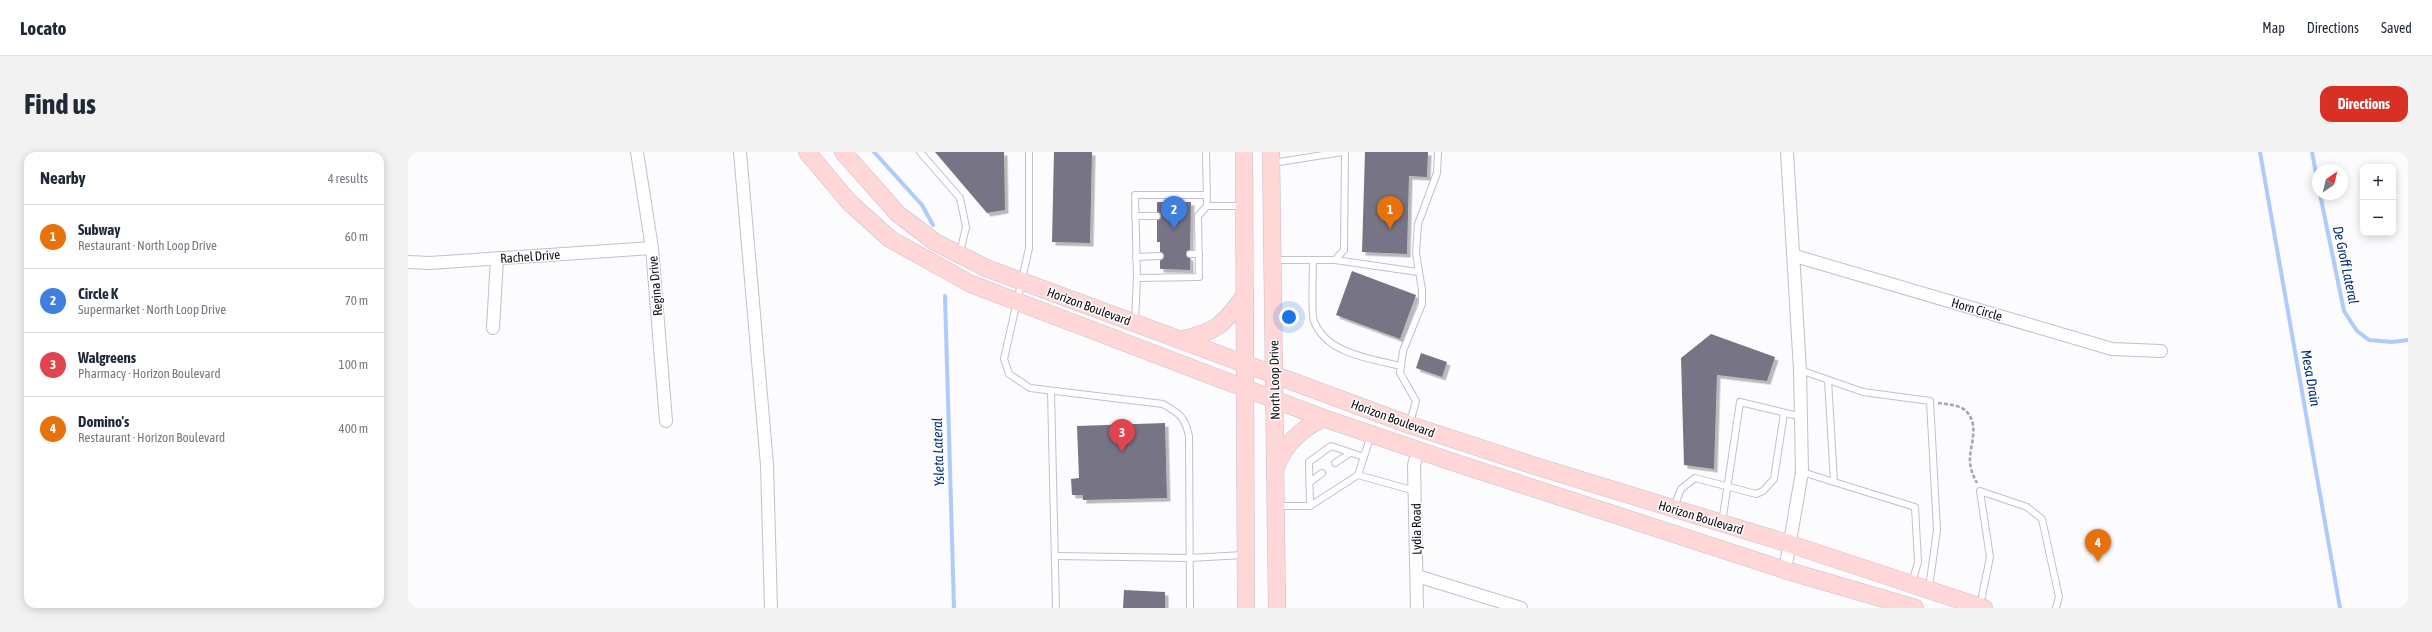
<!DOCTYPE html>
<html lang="en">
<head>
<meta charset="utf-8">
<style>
	:root { --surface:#fff; --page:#f2f2f3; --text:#1f2937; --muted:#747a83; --line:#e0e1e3; --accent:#d93025 }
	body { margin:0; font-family:"Asap Condensed",sans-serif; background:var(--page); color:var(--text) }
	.controls { position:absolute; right:12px; top:12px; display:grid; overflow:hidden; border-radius:8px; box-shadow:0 2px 10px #0003 }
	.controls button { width:36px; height:36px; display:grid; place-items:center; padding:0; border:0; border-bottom:1px solid var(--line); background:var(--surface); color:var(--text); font:20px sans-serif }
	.compass { position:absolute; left:1904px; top:12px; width:36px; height:36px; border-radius:50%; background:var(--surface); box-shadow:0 2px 10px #0003; rotate:35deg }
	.you { position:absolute; left:881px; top:165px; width:14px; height:14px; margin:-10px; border:3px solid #fff; border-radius:50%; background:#1a73e8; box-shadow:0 0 0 6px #1a73e833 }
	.badge { display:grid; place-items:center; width:26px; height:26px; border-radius:50%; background:var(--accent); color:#fff; font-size:13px; font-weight:700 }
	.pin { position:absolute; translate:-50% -33px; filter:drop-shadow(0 1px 2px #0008) }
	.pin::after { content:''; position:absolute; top:21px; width:14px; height:12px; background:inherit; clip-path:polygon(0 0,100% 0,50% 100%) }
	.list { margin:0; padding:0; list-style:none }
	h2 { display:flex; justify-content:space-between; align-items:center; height:52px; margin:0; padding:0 16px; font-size:17px }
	h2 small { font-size:13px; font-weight:400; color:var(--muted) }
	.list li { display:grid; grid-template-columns:26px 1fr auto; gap:12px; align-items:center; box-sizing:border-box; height:64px; padding:0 16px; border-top:1px solid var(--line) }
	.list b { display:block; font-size:15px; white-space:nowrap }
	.list p { margin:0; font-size:13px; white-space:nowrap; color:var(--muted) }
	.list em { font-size:13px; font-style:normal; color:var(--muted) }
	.map { position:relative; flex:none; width:2000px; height:456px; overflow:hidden; border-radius:12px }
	header { display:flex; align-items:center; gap:24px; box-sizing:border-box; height:56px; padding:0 20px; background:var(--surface); border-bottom:1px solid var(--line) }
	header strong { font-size:19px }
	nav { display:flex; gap:22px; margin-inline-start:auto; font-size:14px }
	.intro { display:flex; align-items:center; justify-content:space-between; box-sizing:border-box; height:96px; padding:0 24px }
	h1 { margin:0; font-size:28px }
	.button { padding:10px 18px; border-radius:12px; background:var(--accent); color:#fff; font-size:14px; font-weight:700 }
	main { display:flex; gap:24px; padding:0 24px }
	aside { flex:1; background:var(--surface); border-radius:12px; box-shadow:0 2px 10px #0003 }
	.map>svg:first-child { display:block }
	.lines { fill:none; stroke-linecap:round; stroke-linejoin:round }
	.stream { stroke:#adccfd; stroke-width:4 }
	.building { fill:#777485; filter:url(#shadow) }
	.service-casing { stroke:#c7bdce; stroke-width:8 }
	.minor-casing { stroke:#c7bdce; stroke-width:14 }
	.secondary-casing { stroke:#c7bdce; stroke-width:18 }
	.path { stroke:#a5a4a7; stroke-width:2.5; stroke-dasharray:4 2; stroke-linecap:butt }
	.service { stroke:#fff; stroke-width:6 }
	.minor { stroke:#fff; stroke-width:12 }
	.secondary { stroke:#fed7d6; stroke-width:17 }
	.labels { text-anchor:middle; stroke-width:3; stroke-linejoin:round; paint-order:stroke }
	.street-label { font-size:13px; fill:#120f14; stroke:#fff }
	.water-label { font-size:14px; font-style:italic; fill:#022f73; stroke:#fff }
</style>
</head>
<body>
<header>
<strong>Locato</strong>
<nav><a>Map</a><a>Directions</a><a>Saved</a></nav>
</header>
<div class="intro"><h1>Find us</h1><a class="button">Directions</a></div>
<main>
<aside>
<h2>Nearby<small>4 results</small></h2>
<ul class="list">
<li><span class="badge" style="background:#e8710a">1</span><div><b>Subway</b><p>Restaurant · North Loop Drive</p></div><em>60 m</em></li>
<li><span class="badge" style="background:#3f7fe0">2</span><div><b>Circle K</b><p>Supermarket · North Loop Drive</p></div><em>70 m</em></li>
<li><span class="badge" style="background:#e0444e">3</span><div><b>Walgreens</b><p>Pharmacy · Horizon Boulevard</p></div><em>100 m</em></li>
<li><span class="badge" style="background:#e8710a">4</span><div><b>Domino's</b><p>Restaurant · Horizon Boulevard</p></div><em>400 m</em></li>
</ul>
</aside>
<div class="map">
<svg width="2000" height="456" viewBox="0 0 2000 456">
	<defs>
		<filter id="shadow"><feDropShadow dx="3.5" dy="3.5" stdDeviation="0" flood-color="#0004"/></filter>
	</defs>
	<rect width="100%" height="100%" fill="#fcfbfe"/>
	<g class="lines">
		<g class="stream">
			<polyline points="466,0 514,53 525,73"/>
			<polyline points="1852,0 1932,456"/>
			<polyline points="1904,0 1910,32"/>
			<polyline points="1912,42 1936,159 1949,179 1961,188 1984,190 2000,188"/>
			<polyline points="537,144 546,456"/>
		</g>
	</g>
	<g class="building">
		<polygon points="527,0 596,0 597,58 579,61"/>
		<polygon points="646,0 684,0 682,91 644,90"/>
		<polygon points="957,0 1020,0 1019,25 1001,24 999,102 954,100"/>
		<polygon points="749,50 783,50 782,98 778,102 782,106 782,118 752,117 752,109 756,103 752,100 752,90 749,90 749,68 753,64 749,60"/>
		<polygon points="944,119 1008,143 992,187 928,163"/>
		<polygon points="1303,182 1367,205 1359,229 1309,223 1306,317 1276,313 1273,206"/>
		<polygon points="1013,201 1039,210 1034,225 1008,216"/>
		<polygon points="757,271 759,346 675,348 675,343 664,343 663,327 671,326 669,274"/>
		<polygon points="716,438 757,440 757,456 715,456"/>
	</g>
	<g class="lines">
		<g class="service-casing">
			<g id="service">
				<polyline points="512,0 552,46 558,75 552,101"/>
				<path d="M621,0V96L596,207L601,222L622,236L755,252C771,261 777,265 781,284L782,456"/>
				<polyline points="798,0 799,54 835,54"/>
				<polyline points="865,11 934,0"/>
				<polyline points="727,64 749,64"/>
				<polyline points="782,102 791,102"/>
				<polyline points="728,105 752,104"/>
				<polyline points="866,108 927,108 936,98 937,0"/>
				<path d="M905,108C905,120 903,161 906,169C918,202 964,207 993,214"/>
				<polyline points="927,108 1010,120"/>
				<polyline points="729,126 791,125 790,64 799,54"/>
				<polyline points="727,169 729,126 727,43 799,43"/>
				<polyline points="1392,218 1455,240 1522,249 1529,378 1521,436"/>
				<polyline points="1420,228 1426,330 1507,355 1510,410 1504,431"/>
				<polyline points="643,239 648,456"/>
				<polyline points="1002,271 1008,249 992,221 995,199 1014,152 1014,138 1008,101 1010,72 1029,21 1030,0"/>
				<polyline points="927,311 942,301"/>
				<polyline points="1394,320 1426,330"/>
				<polyline points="950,323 963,283"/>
				<polyline points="902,330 914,321"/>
				<polyline points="868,354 902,354 950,323 1007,339"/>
				<polyline points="902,354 901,310 923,294 956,305"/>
				<polyline points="1266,355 1273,337 1287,326 1348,342 1355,339 1366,327 1376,261"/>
				<polyline points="1314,371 1332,250 1394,265"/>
				<polyline points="647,404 781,406 836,403"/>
				<polyline points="1572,454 1582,405 1572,339 1619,355 1634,367 1651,445 1648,456"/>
			</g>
		</g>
		<g class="minor-casing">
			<g id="minor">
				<polyline points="229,0 244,96 258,269"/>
				<polyline points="332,0 359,313 363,456"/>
				<polyline points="1387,104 1704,197 1753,199"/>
				<polyline points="0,110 22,111 244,96"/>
				<polyline points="85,176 89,106"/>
				<polyline points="1377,418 1394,320 1392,218 1379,0"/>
				<polyline points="1009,424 1113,456"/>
				<polyline points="1009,456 1006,313 1010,298"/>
			</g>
		</g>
		<g class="secondary-casing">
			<g id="secondary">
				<polyline points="399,0 441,50 482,87 563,132 915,266 1051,312 1377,418 1507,456"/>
				<polyline points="435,0 490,62 527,90 578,116 1002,273 1124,313 1382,392 1576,456"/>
				<polyline points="836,0 838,456"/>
				<polyline points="863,0 869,456"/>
				<path d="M772,188C808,180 816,173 837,143"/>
				<path d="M868,315C877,291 894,277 915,266"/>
			</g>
		</g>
		<path class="path" d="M1530,251C1539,252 1553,253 1559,260C1572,275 1561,294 1562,311C1563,318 1565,324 1569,331"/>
		<use href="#service" class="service"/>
		<use href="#minor" class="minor"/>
		<use href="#secondary" class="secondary"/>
	</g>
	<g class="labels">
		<g class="street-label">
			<text transform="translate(122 104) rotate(-4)" y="5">Rachel Drive</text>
			<text transform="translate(247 134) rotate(-95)" y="5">Regina Drive</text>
			<text transform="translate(681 154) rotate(20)" y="5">Horizon Boulevard</text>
			<text transform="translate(1569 157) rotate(16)" y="5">Horn Circle</text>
			<text transform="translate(866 228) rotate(-91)" y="5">North Loop Drive</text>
			<text transform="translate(985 266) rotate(20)" y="5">Horizon Boulevard</text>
			<text transform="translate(1293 365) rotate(17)" y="5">Horizon Boulevard</text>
			<text transform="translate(1008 377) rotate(-91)" y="5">Lydia Road</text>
		</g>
		<g class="water-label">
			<text transform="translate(1938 113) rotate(78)" y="5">De Groff Lateral</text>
			<text transform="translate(1903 226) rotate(80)" y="5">Mesa Drain</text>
			<text transform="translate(530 300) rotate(-92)" y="5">Ysleta Lateral</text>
		</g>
	</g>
</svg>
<div class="controls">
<button>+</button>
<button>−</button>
</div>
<svg class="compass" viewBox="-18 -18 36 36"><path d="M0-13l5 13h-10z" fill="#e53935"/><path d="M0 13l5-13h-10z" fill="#747a83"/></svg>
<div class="you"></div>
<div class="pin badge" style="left:982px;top:77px;background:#e8710a">1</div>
<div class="pin badge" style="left:766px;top:77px;background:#3f7fe0">2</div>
<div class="pin badge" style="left:714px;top:300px;background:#e0444e">3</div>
<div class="pin badge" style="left:1690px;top:410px;background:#e8710a">4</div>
</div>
</main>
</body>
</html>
